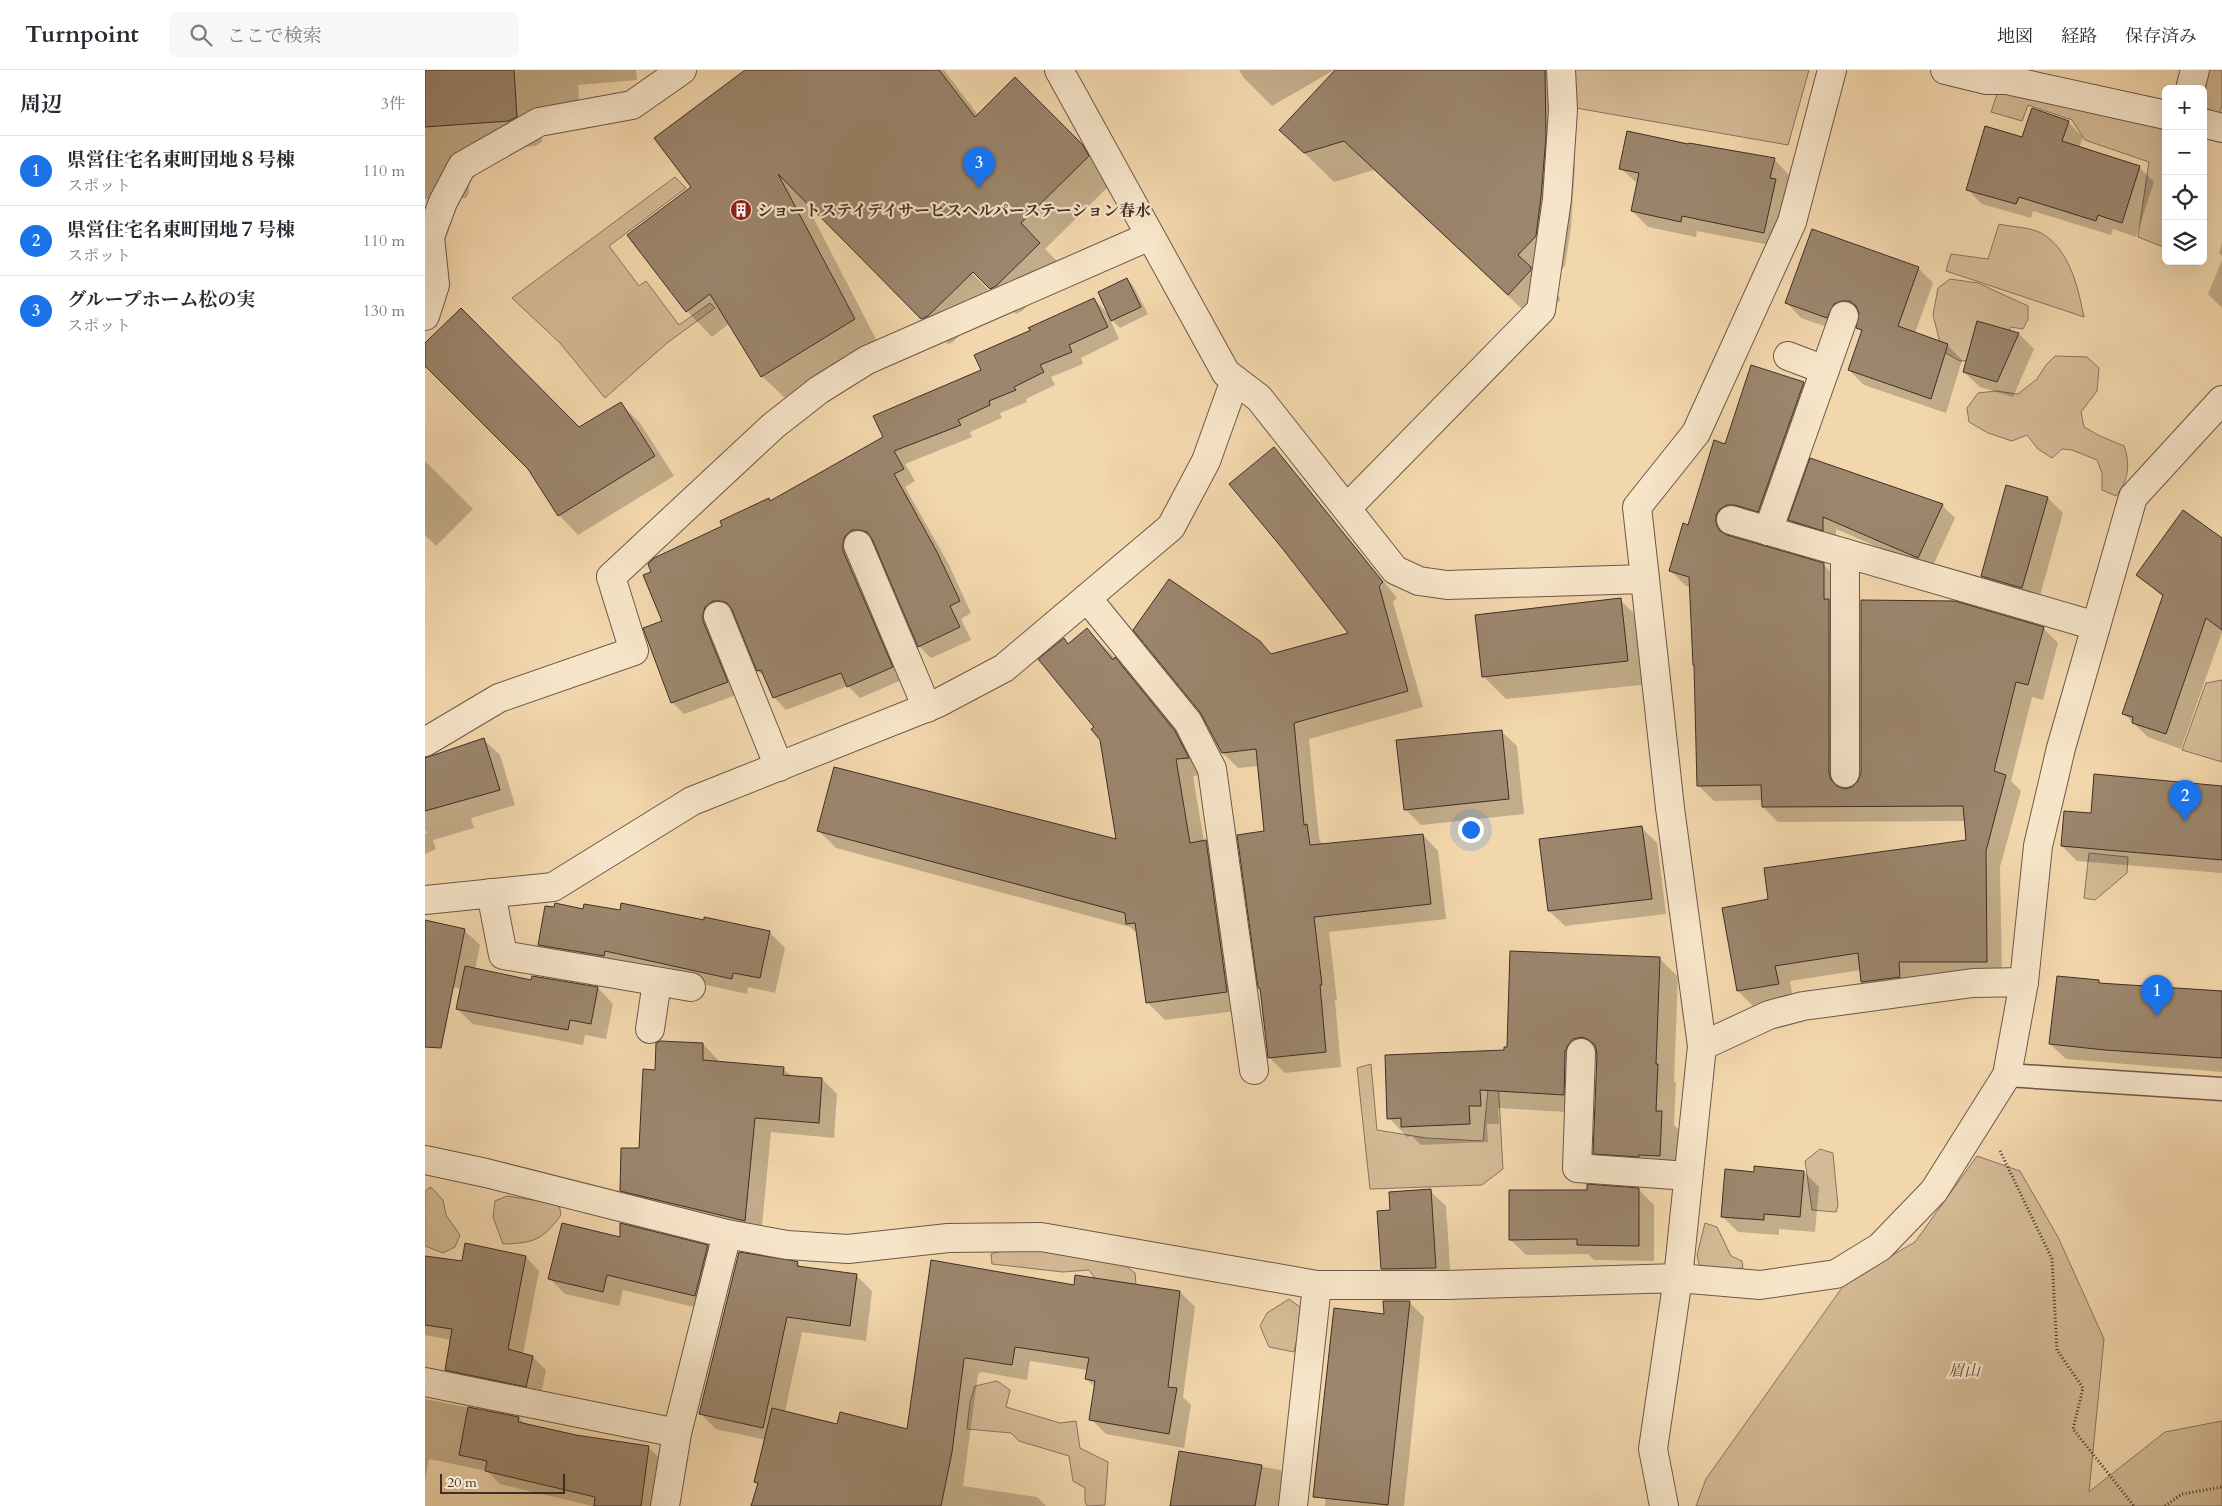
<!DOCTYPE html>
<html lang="ja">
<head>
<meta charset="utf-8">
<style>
	:root { --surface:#fff; --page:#f7f7f7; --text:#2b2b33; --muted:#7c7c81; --line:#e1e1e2; --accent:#1a73e8 }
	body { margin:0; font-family:Cardo,"Noto Serif JP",serif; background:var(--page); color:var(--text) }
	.controls { position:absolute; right:15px; top:15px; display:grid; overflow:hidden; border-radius:8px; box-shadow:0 5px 20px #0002 }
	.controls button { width:45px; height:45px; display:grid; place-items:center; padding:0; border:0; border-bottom:1px solid var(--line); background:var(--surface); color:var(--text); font:25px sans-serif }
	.scale { position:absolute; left:15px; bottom:12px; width:125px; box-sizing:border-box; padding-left:5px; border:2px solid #3e2e28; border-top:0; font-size:14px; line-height:18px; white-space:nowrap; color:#3e2e28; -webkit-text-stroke:4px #f7e5c9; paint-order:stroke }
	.you { position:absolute; left:1045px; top:759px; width:18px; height:18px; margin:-12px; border:4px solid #fff; border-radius:50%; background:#1a73e8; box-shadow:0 0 0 8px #1a73e833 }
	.badge { display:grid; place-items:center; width:32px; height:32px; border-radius:50%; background:var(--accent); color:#fff; font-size:16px; font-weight:700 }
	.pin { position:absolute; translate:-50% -41px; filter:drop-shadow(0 1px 2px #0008) }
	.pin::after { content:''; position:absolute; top:26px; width:18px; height:15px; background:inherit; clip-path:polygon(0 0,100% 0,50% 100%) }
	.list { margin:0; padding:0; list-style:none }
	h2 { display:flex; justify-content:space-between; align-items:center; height:65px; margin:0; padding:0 20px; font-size:21px }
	h2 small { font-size:16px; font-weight:400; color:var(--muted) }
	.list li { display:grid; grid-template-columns:32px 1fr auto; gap:15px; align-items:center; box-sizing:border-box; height:70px; padding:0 20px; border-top:1px solid var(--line) }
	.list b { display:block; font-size:19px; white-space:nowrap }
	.list p { margin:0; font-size:16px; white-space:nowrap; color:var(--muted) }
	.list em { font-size:16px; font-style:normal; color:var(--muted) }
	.icon { flex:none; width:28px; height:28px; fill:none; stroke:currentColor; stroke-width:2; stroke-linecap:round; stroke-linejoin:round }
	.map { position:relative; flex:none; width:1797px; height:1436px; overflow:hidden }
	header { display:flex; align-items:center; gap:30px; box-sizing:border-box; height:70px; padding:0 25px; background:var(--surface); border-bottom:1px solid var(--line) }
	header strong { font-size:24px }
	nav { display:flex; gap:28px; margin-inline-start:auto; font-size:18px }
	.search { width:350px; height:45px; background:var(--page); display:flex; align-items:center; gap:12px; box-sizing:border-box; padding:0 18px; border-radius:8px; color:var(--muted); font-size:19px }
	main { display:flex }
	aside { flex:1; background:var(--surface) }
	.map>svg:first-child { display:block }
	.green { fill:#d4ba96; stroke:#89745f }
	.shadow { fill:#0003 }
	.building { fill:#9c866d; stroke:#3e2e28 }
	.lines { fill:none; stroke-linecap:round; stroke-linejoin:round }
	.service-casing { stroke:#6b5849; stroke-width:25 }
	.minor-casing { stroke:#6b5849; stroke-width:30 }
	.path { stroke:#3e2e28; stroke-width:3; stroke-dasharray:1 2.5; stroke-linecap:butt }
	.service { stroke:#f7e5c9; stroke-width:22 }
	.minor { stroke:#f7e5c9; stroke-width:28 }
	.labels { text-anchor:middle; stroke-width:4.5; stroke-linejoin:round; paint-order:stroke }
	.poi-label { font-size:16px; font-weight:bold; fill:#3e2e28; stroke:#f7e5c9; text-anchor:start }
	.park-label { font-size:16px; font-style:italic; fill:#5c4a3e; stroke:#f7e5c9 }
</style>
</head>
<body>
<header>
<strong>Turnpoint</strong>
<div class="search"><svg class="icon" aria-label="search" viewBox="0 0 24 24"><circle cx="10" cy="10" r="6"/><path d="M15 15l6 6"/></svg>ここで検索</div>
<nav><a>地図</a><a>経路</a><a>保存済み</a></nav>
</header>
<main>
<aside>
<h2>周辺<small>3件</small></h2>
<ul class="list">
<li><span class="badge">1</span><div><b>県営住宅名東町団地８号棟</b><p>スポット</p></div><em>110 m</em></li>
<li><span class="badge">2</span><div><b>県営住宅名東町団地７号棟</b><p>スポット</p></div><em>110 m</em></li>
<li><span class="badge">3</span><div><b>グループホーム松の実</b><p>スポット</p></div><em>130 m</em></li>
</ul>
</aside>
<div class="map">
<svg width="1797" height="1436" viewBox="0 0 1797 1436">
	<rect width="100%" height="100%" fill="#f3d7ac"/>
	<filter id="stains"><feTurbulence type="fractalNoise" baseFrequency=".004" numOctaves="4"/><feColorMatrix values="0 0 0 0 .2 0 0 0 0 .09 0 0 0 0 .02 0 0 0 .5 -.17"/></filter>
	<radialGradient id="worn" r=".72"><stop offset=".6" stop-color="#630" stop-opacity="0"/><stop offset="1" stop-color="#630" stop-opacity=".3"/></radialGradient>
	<g class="green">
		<polygon points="1142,0 1384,0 1363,75 1145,37"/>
		<polygon points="1784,0 1797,0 1797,35 1795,42 1784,47 1778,42 1779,26"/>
		<polygon points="1573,21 1741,58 1741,178 1713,167 1724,92 1660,70 1647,50 1603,35 1597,51 1566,42"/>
		<polygon points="250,107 261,118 184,176 214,216 221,211 254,255 285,233 290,238 242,273 180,328 135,273 87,228"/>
		<path d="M1574,154C1586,157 1605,157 1616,163C1645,179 1653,218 1659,247L1521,201L1526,184L1563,189Z"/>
		<polygon points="1525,209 1553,213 1603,236 1603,249 1598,259 1586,257 1572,281 1562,289 1535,291 1517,281 1508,245 1513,218"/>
		<path d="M1630,286L1662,287L1674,298L1672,321L1656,342L1659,357L1675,366L1699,376C1706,395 1703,411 1691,426L1677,420V403L1672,390L1647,380L1637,379L1627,388L1613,379L1602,365L1587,371L1563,363L1544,352L1542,338L1553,323L1571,321L1593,324L1612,309L1621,295Z"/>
		<polygon points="1797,610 1797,692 1757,680 1781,613"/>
		<polygon points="1664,783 1703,787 1702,803 1670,830 1659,828"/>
		<polygon points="946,994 952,1060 1001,1068 1058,1071 1064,1010 1073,1009 1078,1099 1057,1115 945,1119 932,998"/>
		<polygon points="1395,1079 1408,1083 1413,1136 1411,1142 1387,1140 1380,1091"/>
		<polygon points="1552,1086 1595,1101 1633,1167 1679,1269 1664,1422 1740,1362 1797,1351 1797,1436 1271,1436 1281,1409 1421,1212 1490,1172"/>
		<polygon points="6,1117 18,1130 21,1145 35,1165 30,1177 18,1183 0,1176 0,1121"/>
		<path d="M82,1126L134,1134L136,1145C117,1171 108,1173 78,1174L68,1147L70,1131Z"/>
		<polygon points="1280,1153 1292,1157 1306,1186 1317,1191 1318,1198 1293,1200 1275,1198 1272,1185"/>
		<polygon points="590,1177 696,1192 710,1203 712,1226 678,1219 664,1200 638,1202 567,1194 566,1184"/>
		<polygon points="864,1229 879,1240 869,1282 844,1277 835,1256 842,1243"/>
		<polygon points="572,1311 585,1320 581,1337 635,1353 651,1351 655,1378 683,1392 680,1435 662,1436 660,1432 660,1418 648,1411 644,1386 594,1371 586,1363 542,1359 545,1332 550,1316"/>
	</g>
	<g class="shadow">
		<polygon points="0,0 211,0 212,10 153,15 156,50 116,53 117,72 110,76 43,81 44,123 41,128 0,129"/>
		<polygon points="322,0 519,0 553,45 590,8 682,101 688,112 620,179 640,199 597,241 591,244 544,197 542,198 572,228 528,272 523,274 377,126 454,275 363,331 337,306 305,253 287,267 262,241 267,118"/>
		<polygon points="814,0 909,0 847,36 818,7"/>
		<polygon points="912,0 1149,0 1150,97 1146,158 1140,196 1122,214 1135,228 1135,230 1113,254 949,100 909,112 856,60"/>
		<polygon points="1643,52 1658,67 1654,78 1714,97 1729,112 1711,167 1688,159 1686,165 1608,141 1606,148 1557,134 1542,119 1598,69"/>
		<polygon points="1264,76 1349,89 1364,105 1355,177 1272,161 1271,167 1223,157 1207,141 1213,114 1195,98"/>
		<polygon points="1797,172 1797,186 1794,183"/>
		<polygon points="1797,190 1797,238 1783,224"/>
		<polygon points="1493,198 1508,213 1490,263 1522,275 1537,290 1521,343 1439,315 1424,300 1437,263 1433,258 1435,245 1432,245 1417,262 1376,248 1362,233"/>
		<polygon points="702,209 709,217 723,244 695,258 684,247 694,269 656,288 658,294 626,307 630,315 601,329 602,332 575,343 577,348 545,362 547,367 480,394 490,411 480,417 524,495 546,543 536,549 546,570 506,588 494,576 448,471 440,472 479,609 435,628 423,616 361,640 349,627 341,608 333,601 310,543 308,542 300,543 314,624 259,644 247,632 238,552 228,502 344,429 346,431 460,367 558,301 608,261 669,229 684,245"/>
		<polygon points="1553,252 1594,264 1609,279 1588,327 1555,317 1539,302"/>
		<polygon points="0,275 154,359 195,333 215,353 249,406 153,465 134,445 104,398 0,294"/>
		<polygon points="1378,313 1394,328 1348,456 1306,461 1306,467 1398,494 1413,510 1419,546 1419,720 1428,718 1618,558 1633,573 1618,630 1607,627 1586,711 1596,721 1575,797 1577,907 1452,927 1437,912 1436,900 1365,911 1368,929 1328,936 1313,921 1345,830 1542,771 1541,751 1353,752 1338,737 1338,730 1289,731 1274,716 1271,596 1266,517 1261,516 1246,501 1301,375"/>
		<polygon points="848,379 864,395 972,528 968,532 998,637 884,669 894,768 897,775 998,765 1013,781 1021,849 904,862 912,930 910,930 916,997 860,1003 844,987 837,920 835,918 841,762 834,696 813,698 798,683 834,572 847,585 925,564"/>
		<polygon points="0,391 48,439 11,476 0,465"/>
		<polygon points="1582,416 1623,428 1638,443 1613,533 1573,522 1557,506"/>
		<polygon points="1517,435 1530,448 1506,500 1411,459 1411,473 1378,463 1365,450"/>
		<polygon points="1797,470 1797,562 1756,679 1723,667 1699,644 1739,528 1713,505"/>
		<polygon points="1195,530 1218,552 1225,614 1081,629 1058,606"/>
		<polygon points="662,559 707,606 767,680 780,705 768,706 779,772 798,789 819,940 740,950 722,932 713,864 705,857 411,778 394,761 692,770 676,669 643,575"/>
		<polygon points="1076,661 1092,676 1099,744 996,755 980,739"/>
		<polygon points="59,670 75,685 90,735 46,748 49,758 8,770 11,779 0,784 0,764 3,762 0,761 0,689"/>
		<polygon points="1797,717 1797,803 1652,791 1637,776 1667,744"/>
		<polygon points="1216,757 1232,773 1241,844 1140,856 1124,841 1115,770"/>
		<polygon points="159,840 196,841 344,862 360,878 350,923 323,917 322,924 196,896 130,890 114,875"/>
		<polygon points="0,851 39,860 55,875 50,900 107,912 173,918 188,934 181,969 160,965 158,975 48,954 32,939 37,919 0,911"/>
		<polygon points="1234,888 1253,907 1249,1011 1251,1013 1249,1055 1255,1061 1253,1104 1188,1101 1169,1083 1173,986 1168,987 1157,1043 1073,1038 1074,1054 1062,1054 1063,1072 996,1075 987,1066 982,1067 964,1048"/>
		<polygon points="1674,912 1676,914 1797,923 1797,1002 1641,989 1625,974"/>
		<polygon points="278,974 293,990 293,992 358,998 367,1007 397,1009 412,1024 409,1068 346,1062 336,1166 212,1136 196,1120 215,1079 231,1001"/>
		<polygon points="1379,1102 1394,1117 1390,1162 1354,1159 1354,1165 1313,1162 1297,1146 1330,1103"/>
		<polygon points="1213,1119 1229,1135 1229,1191 1169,1190 1163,1184 1101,1185 1085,1169"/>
		<polygon points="1005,1121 1021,1136 1026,1213 972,1214 957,1199 966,1141"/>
		<polygon points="282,1176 298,1192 286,1241 198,1220 194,1236 140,1224 124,1208"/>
		<polygon points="0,1187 38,1193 101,1187 114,1201 98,1284 108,1287 121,1300 115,1329 35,1313 21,1300 26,1270 0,1265"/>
		<polygon points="508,1192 650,1216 755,1222 770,1237 758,1327 766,1335 759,1378 681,1364 666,1349 670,1317 661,1309 663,1300 605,1291 602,1310 557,1302 553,1304 538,1416 612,1427 621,1436 328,1436 333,1414 330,1411 341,1370 291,1359 275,1343 372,1193 377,1198 432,1206 447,1221 441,1271 377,1262 360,1342 413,1356 483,1360"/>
		<polygon points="984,1232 999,1247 979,1436 900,1436 909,1327 960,1245"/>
		<polygon points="0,1329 94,1348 100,1354 151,1367 223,1377 237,1390 231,1436 167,1436 75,1414 62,1401 4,1389 0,1411"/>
		<polygon points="755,1382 855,1400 870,1415 866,1436 746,1436"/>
	</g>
	<g class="building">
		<polygon points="0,0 89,0 92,47 84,51 0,57"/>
		<polygon points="320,0 514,0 550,47 590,7 657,74 664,86 596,153 615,173 571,216 565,219 548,202 503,246 496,249 353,104 430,249 336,307 285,224 261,242 202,165 266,117 229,68"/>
		<polygon points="910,0 1120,0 1121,67 1116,127 1111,166 1093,185 1106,197 1106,200 1083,225 919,71 879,83 854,60"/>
		<polygon points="1607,38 1644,51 1637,71 1715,96 1697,153 1673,145 1671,151 1594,127 1591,134 1541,120 1560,56 1597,67"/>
		<polygon points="1202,61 1263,74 1264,73 1350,88 1345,108 1351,109 1339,163 1257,146 1256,152 1206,141 1214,103 1194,99"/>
		<polygon points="1387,159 1494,197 1473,256 1523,274 1506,329 1423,300 1437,260 1431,258 1434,243 1431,236 1425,231 1417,231 1409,234 1402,248 1360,233"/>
		<polygon points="702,208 716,237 686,251 673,222"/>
		<polygon points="669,228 683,257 644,275 647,282 615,295 619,302 589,317 591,320 564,331 565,335 533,350 536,355 469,381 479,399 469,404 512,482 535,531 525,536 535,557 493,577 447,469 442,462 435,460 427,460 420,466 418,473 418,481 468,597 422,617 416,603 348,628 336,600 332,601 307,540 302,533 295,531 288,531 280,537 278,544 278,551 303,612 246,633 218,558 237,551 218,505 226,502 223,494 229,488 297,456 295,451 344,428 345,431 458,367 448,346 556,300 549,285 606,260 603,258"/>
		<polygon points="36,238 154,357 196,332 230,386 133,446 103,399 0,296 0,273"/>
		<polygon points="1552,251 1594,263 1572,312 1538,302"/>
		<polygon points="1326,295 1379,312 1333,442 1310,435 1302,435 1295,439 1291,445 1291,453 1294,460 1302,465 1399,493 1399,529 1404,529 1404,703 1406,710 1412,716 1420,719 1427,717 1433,711 1436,703 1436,530 1530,531 1619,557 1603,615 1591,612 1569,701 1581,705 1561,781 1562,892 1474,892 1475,907 1436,912 1433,883 1350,896 1354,914 1312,921 1297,838 1343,829 1339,798 1541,770 1538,736 1337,737 1336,715 1272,716 1269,595 1268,595 1264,507 1244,501 1258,453 1263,455 1289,370 1300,374"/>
		<polygon points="849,377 958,512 954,516 983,621 869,653 879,755 882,754 885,775 998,764 1006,834 889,847 897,915 895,915 901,982 843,988 835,918 833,918 812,765 839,761 831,679 797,683 775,642 708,560 744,509 835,571 846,584 923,563 857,478 804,414"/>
		<polygon points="1385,388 1518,434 1493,488 1398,447 1398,461 1363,450"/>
		<polygon points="1581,415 1623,427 1597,518 1556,506"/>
		<polygon points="1758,440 1797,468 1797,560 1781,548 1741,664 1707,653 1708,647 1697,644 1738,525 1711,505"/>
		<polygon points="1196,528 1203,591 1057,607 1050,545"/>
		<polygon points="662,558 688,590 690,587 750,661 764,688 751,689 765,773 781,770 802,922 721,933 710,853 701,854 700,843 392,761 409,697 691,769 675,670 666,659 669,657 613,589 639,568 643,574"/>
		<polygon points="1077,660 1084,729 979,740 971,670"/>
		<polygon points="59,668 75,720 0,741 0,688"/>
		<polygon points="1669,704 1797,716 1797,790 1636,776 1639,741 1666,743"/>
		<polygon points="1217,756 1227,829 1123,841 1114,769"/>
		<polygon points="130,833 158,839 159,834 195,840 196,833 279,850 279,847 345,861 335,908 308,903 307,909 180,881 179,886 113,875 120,836 129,837"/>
		<polygon points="0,850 40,859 16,978 0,977"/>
		<polygon points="1085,881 1235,887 1231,994 1233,994 1231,1041 1237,1041 1235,1086 1214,1085 1214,1087 1168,1084 1172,984 1170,975 1164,970 1157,967 1148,969 1143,975 1140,982 1139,1025 1055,1020 1056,1036 1044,1036 1045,1054 976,1057 976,1048 962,1049 960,985 1079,980 1079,977 1082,977"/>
		<polygon points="40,896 106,910 107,906 173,917 166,954 145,950 143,960 31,939"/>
		<polygon points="1632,906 1674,910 1674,913 1797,921 1797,988 1680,980 1624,974"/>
		<polygon points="235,971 278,973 278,990 359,997 358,1005 397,1008 394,1053 330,1048 320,1151 195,1121 196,1078 214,1078 218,999 230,1000 231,973"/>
		<polygon points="1329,1096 1379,1101 1375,1147 1339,1144 1339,1150 1296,1147 1300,1099 1329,1102"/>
		<polygon points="1162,1114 1214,1118 1214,1176 1152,1175 1152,1169 1084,1170 1084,1120 1162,1120"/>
		<polygon points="1006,1119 1011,1198 956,1199 952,1141 965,1140 964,1122"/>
		<polygon points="137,1153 195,1167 195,1153 283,1175 270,1226 182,1205 178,1222 123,1209"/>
		<polygon points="40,1173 101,1186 83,1279 108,1286 101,1317 20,1300 27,1259 0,1255 0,1186 37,1191"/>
		<polygon points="314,1182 370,1191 373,1192 372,1196 432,1204 425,1256 362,1247 338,1358 274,1344"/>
		<polygon points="506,1190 649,1215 650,1205 755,1221 743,1317 752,1318 744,1364 664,1350 670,1311 660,1309 664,1288 590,1277 587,1295 541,1288 539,1289 527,1382 516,1436 326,1436 333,1413 329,1412 347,1338 412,1354 415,1342 482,1359"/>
		<polygon points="958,1231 985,1231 963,1435 888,1427 909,1238 959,1244"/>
		<polygon points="43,1337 94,1347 93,1352 151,1365 224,1376 216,1436 169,1436 170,1427 60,1401 62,1391 34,1385"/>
		<polygon points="754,1381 837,1395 830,1436 745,1436"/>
	</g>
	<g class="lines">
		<g class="service-casing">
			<polyline id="service" points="1582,1005 1797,1019"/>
		</g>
		<g class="minor-casing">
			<g id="minor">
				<polyline points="634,0 801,303 834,328 970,500 994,511 1022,515 1220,509 1245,738 1277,976"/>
				<polyline points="1520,0 1561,10 1582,10 1741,45"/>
				<polyline points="1765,19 1770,0"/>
				<polyline points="1778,53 1797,58"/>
				<polyline points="0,246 10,215 5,167 18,132 37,96 114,52 207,35 257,0"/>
				<polyline points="1363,286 1400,300"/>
				<polyline points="922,438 1116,240 1132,129 1138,40 1136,0"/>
				<polyline points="1306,450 1671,556"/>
				<polyline points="1343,461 1419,246"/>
				<polyline points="433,475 502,638"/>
				<polyline points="1220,509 1212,437 1271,363 1367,152 1407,0"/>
				<polyline points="662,528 763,652 787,699 829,1000"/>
				<polyline points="293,546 354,697"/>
				<polyline points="0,672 74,628 209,581 186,507 348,356 394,320 442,290 725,166"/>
				<polyline points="1420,703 1420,483"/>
				<polyline points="66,823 78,885 266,917"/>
				<polyline points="0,830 128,817 267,731 513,633 579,598 746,457 781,391 810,310"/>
				<polygon points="1599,912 1582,1005 1509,1121 1455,1177 1411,1204 1335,1215 1253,1208 1277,976 1344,945 1378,936 1548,913"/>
				<polyline points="1599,912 1613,776 1636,678 1708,427 1797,330"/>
				<polyline points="225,959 232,912"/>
				<polyline points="1156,983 1152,1098 1263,1106"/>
				<polyline points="0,1090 61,1103 302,1164 252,1363 240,1436"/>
				<polyline points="302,1164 362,1175 423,1179 523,1168 616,1167 892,1215 868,1436"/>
				<polyline points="892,1215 1022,1215 1253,1208 1228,1379 1239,1436"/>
				<polyline points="0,1312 252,1363"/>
			</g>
		</g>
		<g class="path">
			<polyline points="1575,1081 1627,1189 1632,1280 1658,1318 1648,1359 1709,1436"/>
			<polyline points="1740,1436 1757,1424 1797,1417"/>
		</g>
		<use href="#service" class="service"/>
		<use href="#minor" class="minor"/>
	</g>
	<defs>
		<g id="building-disc" transform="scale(1.125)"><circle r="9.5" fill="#8f2418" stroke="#f7e5c9"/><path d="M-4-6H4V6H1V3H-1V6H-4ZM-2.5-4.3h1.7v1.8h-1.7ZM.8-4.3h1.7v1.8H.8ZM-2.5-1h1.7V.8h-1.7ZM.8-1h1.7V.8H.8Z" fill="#fff"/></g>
	</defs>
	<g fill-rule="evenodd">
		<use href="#building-disc" x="316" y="140"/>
	</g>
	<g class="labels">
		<g class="poi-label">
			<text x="332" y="146">ショートステイデイサービスヘルパーステーション春水</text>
		</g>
		<g class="park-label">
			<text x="1539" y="1306">眉山</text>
		</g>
	</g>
	<rect width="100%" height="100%" filter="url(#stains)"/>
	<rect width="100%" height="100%" fill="url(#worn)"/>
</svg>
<div class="controls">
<button>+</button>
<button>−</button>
<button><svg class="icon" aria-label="locate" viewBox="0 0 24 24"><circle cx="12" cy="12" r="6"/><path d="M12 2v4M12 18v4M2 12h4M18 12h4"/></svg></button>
<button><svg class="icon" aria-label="layers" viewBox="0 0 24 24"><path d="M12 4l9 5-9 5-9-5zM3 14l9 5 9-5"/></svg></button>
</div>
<div class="scale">20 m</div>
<div class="you"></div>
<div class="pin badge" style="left:1732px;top:946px">1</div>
<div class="pin badge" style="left:1760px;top:751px">2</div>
<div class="pin badge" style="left:554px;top:118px">3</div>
</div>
</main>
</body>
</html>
